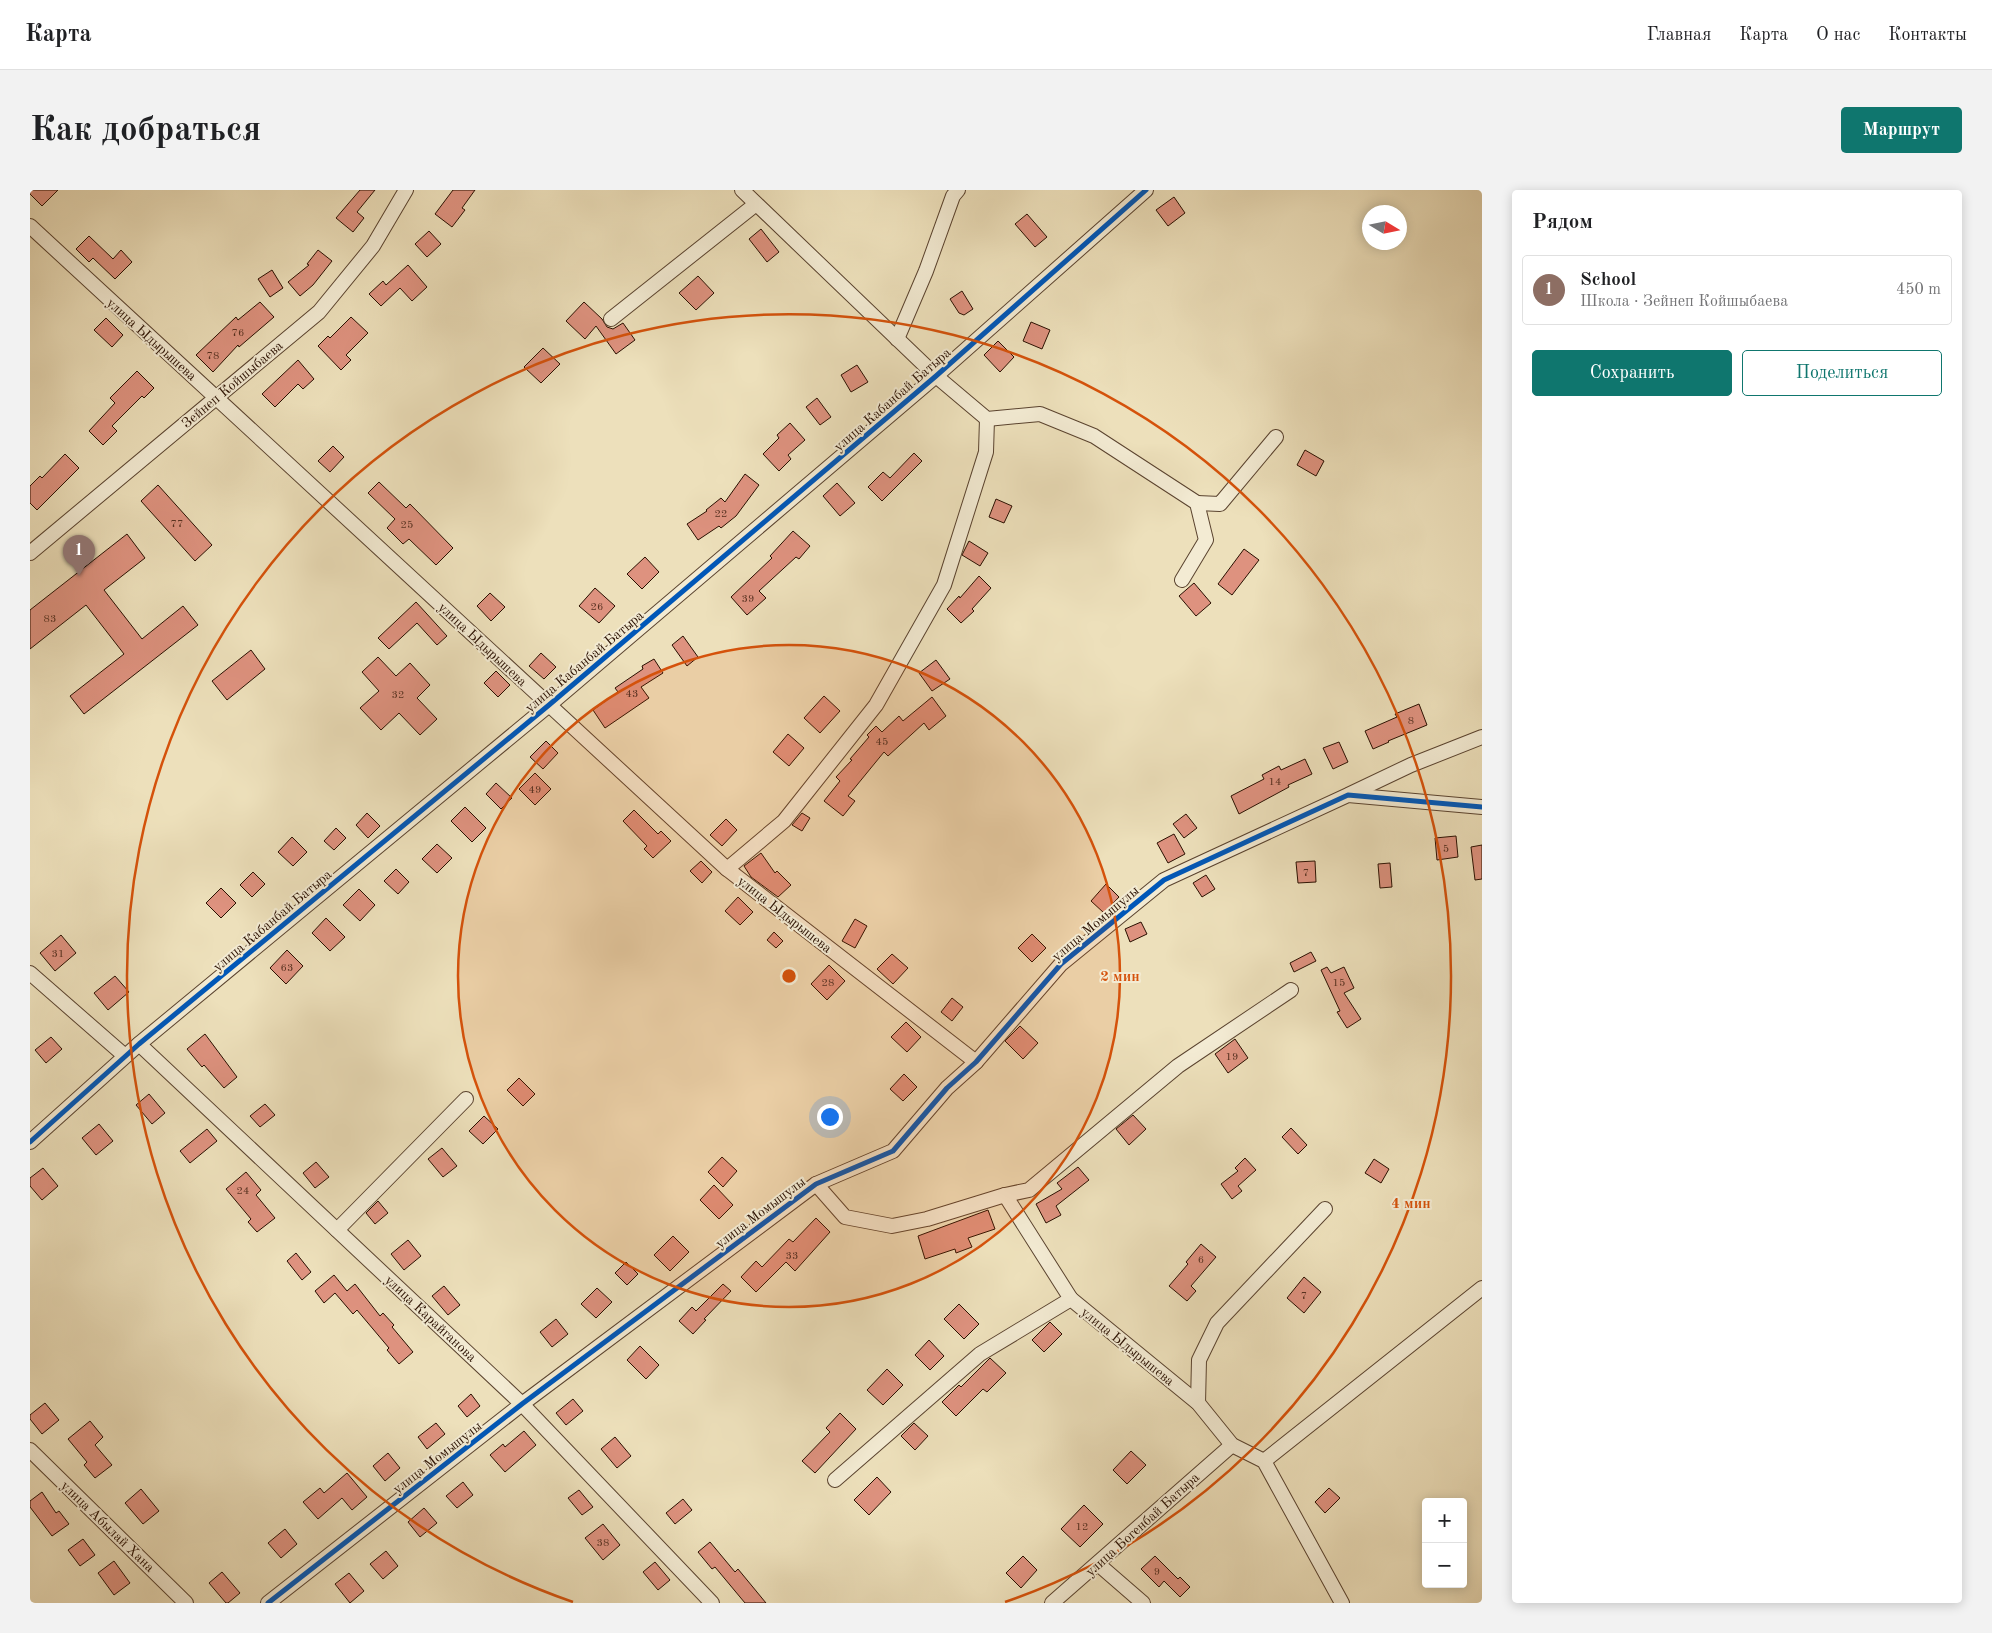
<!DOCTYPE html>
<html lang="ru">
<head>
<meta charset="utf-8">
<style>
	:root { --surface:#fff; --page:#f2f2f2; --text:#202124; --muted:#757577; --line:#e0e0e0; --accent:#0f766e }
	body { margin:0; font-family:"Old Standard TT",serif; background:var(--page); color:var(--text) }
	.controls { position:absolute; right:15px; bottom:15px; display:grid; overflow:hidden; border-radius:5px; box-shadow:0 2px 12px #0003 }
	.controls button { width:45px; height:45px; display:grid; place-items:center; padding:0; border:0; border-bottom:1px solid var(--line); background:var(--surface); color:var(--text); font:25px sans-serif }
	.compass { position:absolute; left:1332px; top:15px; width:45px; height:45px; border-radius:50%; background:var(--surface); box-shadow:0 2px 12px #0003; rotate:100deg }
	.you { position:absolute; left:799px; top:926px; width:18px; height:18px; margin:-12px; border:4px solid #fff; border-radius:50%; background:#1a73e8; box-shadow:0 0 0 8px #1a73e833 }
	.badge { display:grid; place-items:center; width:32px; height:32px; border-radius:50%; background:var(--accent); color:#fff; font-size:16px; font-weight:700 }
	.pin { position:absolute; translate:-50% -41px; filter:drop-shadow(0 1px 2px #0008) }
	.pin::after { content:''; position:absolute; top:26px; width:18px; height:15px; background:inherit; clip-path:polygon(0 0,100% 0,50% 100%) }
	.list { margin:0; padding:0; list-style:none }
	h2 { display:flex; justify-content:space-between; align-items:center; height:65px; margin:0; padding:0 20px; font-size:21px }
	h2 small { font-size:16px; font-weight:400; color:var(--muted) }
	.list li { display:grid; grid-template-columns:32px 1fr auto; gap:15px; align-items:center; box-sizing:border-box; height:70px; margin:0 10px 10px; padding:0 10px; border:1px solid var(--line); border-radius:5px }
	.list b { display:block; font-size:19px; white-space:nowrap }
	.list p { margin:0; font-size:16px; white-space:nowrap; color:var(--muted) }
	.list em { font-size:16px; font-style:normal; color:var(--muted) }
	.actions { display:flex; gap:10px; padding:15px 20px }
	.actions a { flex:1; padding:11px 0; border:1px solid var(--accent); border-radius:5px; text-align:center; font-size:18px; color:var(--accent) }
	.actions .main { background:var(--accent); color:#fff }
	.map { position:relative; flex:none; width:1452px; height:1413px; overflow:hidden; border-radius:5px }
	header { display:flex; align-items:center; gap:30px; box-sizing:border-box; height:70px; padding:0 25px; background:var(--surface); border-bottom:1px solid var(--line) }
	header strong { font-size:24px }
	nav { display:flex; gap:28px; margin-inline-start:auto; font-size:18px }
	.intro { display:flex; align-items:center; justify-content:space-between; box-sizing:border-box; height:120px; padding:0 30px }
	h1 { margin:0; font-size:35px }
	.button { padding:12px 22px; border-radius:5px; background:var(--accent); color:#fff; font-size:18px; font-weight:700 }
	main { display:flex; gap:30px; padding:0 30px }
	aside { flex:1; background:var(--surface); border-radius:5px; box-shadow:0 2px 12px #0003 }
	.map>svg:first-child { display:block }
	.building { fill:#de927f; stroke:#290f00 }
	.lines { fill:none; stroke-linecap:round; stroke-linejoin:round }
	.minor-casing { stroke:#5a432f; stroke-width:16 }
	.minor { stroke:#f3ebd3; stroke-width:14 }
	.cycleway-casing { stroke:#f3ebd3; stroke-width:8 }
	.cycleway { stroke:#0057b8; stroke-width:5 }
	.ring { fill:none; stroke:#d5520b; stroke-width:2.5 }
	.labels { text-anchor:middle; stroke-width:4; stroke-linejoin:round; paint-order:stroke }
	.number-label { font-size:11px; fill:#563020 }
	.street-label { font-size:14px; fill:#290f00; stroke:#f3ebd3 }
	.centre { fill:#d5520b; stroke:#f3ebd3; stroke-width:2.5 }
	.ring-label { font-size:15px; text-anchor:middle; font-weight:bold; fill:#d5520b; stroke:#f3ebd3; stroke-width:4; stroke-linejoin:round; paint-order:stroke }
</style>
</head>
<body>
<header>
<strong>Карта</strong>
<nav><a>Главная</a><a>Карта</a><a>О нас</a><a>Контакты</a></nav>
</header>
<div class="intro"><h1>Как добраться</h1><a class="button">Маршрут</a></div>
<main>
<div class="map">
<svg width="1452" height="1413" viewBox="0 0 1452 1413">
	<rect width="100%" height="100%" fill="#ede0bb"/>
	<filter id="stains"><feTurbulence type="fractalNoise" baseFrequency=".004" numOctaves="4"/><feColorMatrix values="0 0 0 0 .2 0 0 0 0 .09 0 0 0 0 .02 0 0 0 .5 -.17"/></filter>
	<radialGradient id="worn" r=".72"><stop offset=".6" stop-color="#630" stop-opacity="0"/><stop offset="1" stop-color="#630" stop-opacity=".3"/></radialGradient>
	<g class="building">
		<polygon points="0,0 28,0 12,16 0,4"/>
		<polygon points="330,0 345,0 327,22 334,28 323,42 306,28"/>
		<polygon points="423,0 445,0 432,18 435,20 422,37 405,24"/>
		<polygon points="1144,7 1155,23 1138,36 1126,20"/>
		<polygon points="997,24 1017,47 1005,57 985,34"/>
		<polygon points="731,39 749,62 737,72 719,49"/>
		<polygon points="399,41 411,54 397,67 385,54"/>
		<polygon points="59,46 83,69 91,60 102,72 85,89 63,68 59,72 46,59"/>
		<polygon points="288,60 302,71 283,95 270,106 258,92 279,75 277,74"/>
		<polygon points="378,75 397,97 382,111 370,98 351,116 339,104 353,91 356,95"/>
		<polygon points="242,80 253,98 240,107 228,89"/>
		<polygon points="668,86 684,103 666,120 649,103"/>
		<polygon points="932,101 943,119 934,125 929,123 920,109"/>
		<polygon points="230,112 244,127 209,157 208,155 183,182 166,165 206,127 208,130"/>
		<polygon points="554,112 572,129 577,137 583,139 593,133 605,150 586,164 566,136 555,149 536,131"/>
		<polygon points="321,127 338,143 316,165 321,170 311,180 288,156 298,146 300,148"/>
		<polygon points="76,128 93,145 82,157 64,140"/>
		<polygon points="1001,132 1020,140 1012,159 993,151"/>
		<polygon points="968,151 984,167 970,182 954,165"/>
		<polygon points="513,158 530,174 511,193 494,177"/>
		<polygon points="268,170 284,189 273,199 268,194 245,217 232,204"/>
		<polygon points="827,175 838,192 821,202 811,185"/>
		<polygon points="107,181 124,198 114,208 112,206 82,236 87,241 73,255 59,241 85,213 80,208"/>
		<polygon points="787,208 801,227 790,235 776,217"/>
		<polygon points="760,233 775,250 758,265 761,269 749,281 733,264 749,248 747,245"/>
		<polygon points="303,256 314,267 300,282 288,271"/>
		<polygon points="1275,260 1294,271 1286,286 1267,275"/>
		<polygon points="884,263 892,271 852,311 838,297 853,282 860,288"/>
		<polygon points="35,264 49,278 7,320 0,313 0,296 10,286 12,288"/>
		<polygon points="715,284 729,295 706,326 691,338 689,336 668,350 657,334 677,321 676,320 691,308 695,312"/>
		<polygon points="349,292 376,318 380,314 423,358 406,375 379,349 373,354 357,338 365,329 338,303"/>
		<polygon points="807,293 825,313 810,326 793,306"/>
		<polygon points="128,295 182,355 165,371 111,311"/>
		<polygon points="966,309 982,316 974,333 959,327"/>
		<polygon points="763,341 780,356 769,369 766,367 729,401 736,408 717,425 701,407 742,368 740,366"/>
		<polygon points="97,344 115,368 74,400 112,449 153,416 168,435 54,524 40,506 94,464 56,415 0,459 0,420"/>
		<polygon points="939,351 958,363 950,376 932,365"/>
		<polygon points="1214,359 1229,370 1202,405 1188,394"/>
		<polygon points="615,367 629,382 612,399 597,384"/>
		<polygon points="949,386 961,398 942,419 944,421 931,433 917,419 929,406 930,408"/>
		<polygon points="1164,393 1181,413 1166,426 1149,406"/>
		<polygon points="565,398 585,416 569,433 549,416"/>
		<polygon points="460,403 475,417 461,431 447,416"/>
		<polygon points="386,412 417,446 407,455 387,433 359,459 348,448"/>
		<polygon points="653,446 668,467 657,476 642,455"/>
		<polygon points="221,460 235,479 197,510 182,491"/>
		<polygon points="511,463 526,477 514,489 499,476"/>
		<polygon points="348,467 366,486 380,473 400,495 387,508 407,529 390,545 369,523 351,540 330,518 349,501 332,482"/>
		<polygon points="624,469 633,483 611,497 619,508 575,538 563,520 588,502 585,498 613,479 612,476"/>
		<polygon points="906,470 920,489 902,501 889,483"/>
		<polygon points="466,481 480,495 468,507 454,493"/>
		<polygon points="794,506 810,521 790,543 774,528"/>
		<polygon points="902,507 916,526 899,540 894,533 858,566 854,562 818,606 825,611 813,626 794,611 810,591 806,587 822,570 820,569 839,547 837,545 846,536 852,542 869,526 873,531"/>
		<polygon points="1389,514 1397,535 1358,551 1359,552 1343,559 1335,541 1367,527 1365,524"/>
		<polygon points="758,544 774,558 759,576 743,562"/>
		<polygon points="516,551 528,563 513,579 500,567"/>
		<polygon points="1309,552 1318,572 1303,579 1293,558"/>
		<polygon points="1275,569 1282,584 1258,595 1259,597 1209,624 1201,606 1234,589 1232,585 1249,576 1251,580"/>
		<polygon points="505,583 521,599 505,615 489,599"/>
		<polygon points="466,593 482,608 471,619 456,604"/>
		<polygon points="435,617 456,638 442,652 421,631"/>
		<polygon points="604,620 628,644 631,641 641,651 623,668 614,659 617,656 593,631"/>
		<polygon points="337,623 350,636 338,648 326,635"/>
		<polygon points="772,623 780,628 772,641 762,635"/>
		<polygon points="1156,624 1167,638 1154,648 1143,634"/>
		<polygon points="696,629 707,640 692,656 680,645"/>
		<polygon points="306,638 316,648 304,660 294,651"/>
		<polygon points="1144,644 1155,664 1138,673 1127,653"/>
		<polygon points="1426,646 1428,667 1407,670 1405,648"/>
		<polygon points="262,647 277,662 263,676 248,662"/>
		<polygon points="407,654 422,668 407,683 392,669"/>
		<polygon points="1452,655 1452,689 1445,690 1441,657"/>
		<polygon points="731,663 745,683 747,681 761,695 748,707 721,687 714,676"/>
		<polygon points="671,671 682,682 672,693 660,681"/>
		<polygon points="1285,671 1286,692 1268,693 1266,672"/>
		<polygon points="1360,673 1362,697 1350,698 1348,674"/>
		<polygon points="366,679 379,692 368,704 354,691"/>
		<polygon points="223,682 235,694 222,707 210,695"/>
		<polygon points="1176,685 1185,699 1172,707 1163,693"/>
		<polygon points="1076,694 1089,707 1074,723 1061,711"/>
		<polygon points="191,698 206,713 191,728 176,713"/>
		<polygon points="329,699 345,715 330,731 313,715"/>
		<polygon points="708,707 723,722 710,735 695,721"/>
		<polygon points="296,728 315,747 300,761 282,743"/>
		<polygon points="825,729 837,736 825,758 812,751"/>
		<polygon points="1111,732 1117,744 1100,752 1095,739"/>
		<polygon points="744,742 753,751 746,758 737,750"/>
		<polygon points="1002,744 1016,758 1002,772 988,758"/>
		<polygon points="31,745 46,763 25,781 10,763"/>
		<polygon points="257,760 273,776 256,794 240,778"/>
		<polygon points="1281,762 1286,771 1264,782 1260,773"/>
		<polygon points="862,764 878,778 863,794 847,779"/>
		<polygon points="799,775 815,791 797,810 781,794"/>
		<polygon points="1297,777 1301,783 1314,777 1324,798 1314,803 1331,829 1317,838 1307,822 1310,821 1291,780"/>
		<polygon points="85,786 99,802 78,820 64,803"/>
		<polygon points="922,808 933,817 922,831 911,822"/>
		<polygon points="876,832 891,847 877,862 861,847"/>
		<polygon points="990,836 1008,853 993,869 975,851"/>
		<polygon points="175,844 207,887 194,898 174,875 172,877 157,859"/>
		<polygon points="21,847 32,859 16,873 5,860"/>
		<polygon points="1205,849 1218,868 1198,883 1185,864"/>
		<polygon points="874,884 887,897 873,911 860,899"/>
		<polygon points="489,888 505,904 493,916 477,900"/>
		<polygon points="119,904 135,923 122,934 106,915"/>
		<polygon points="235,914 245,925 230,937 220,926"/>
		<polygon points="1103,925 1116,939 1099,955 1086,939"/>
		<polygon points="454,926 468,939 453,954 439,941"/>
		<polygon points="69,934 83,951 66,965 52,948"/>
		<polygon points="1261,938 1277,955 1268,964 1252,947"/>
		<polygon points="177,939 187,951 160,973 150,961"/>
		<polygon points="412,958 427,976 413,987 398,969"/>
		<polygon points="692,967 707,981 693,997 678,982"/>
		<polygon points="1215,968 1226,980 1208,996 1212,1001 1202,1009 1191,994 1208,981 1205,978"/>
		<polygon points="1344,969 1359,979 1351,993 1335,983"/>
		<polygon points="286,972 299,987 285,998 273,983"/>
		<polygon points="1048,977 1059,990 1026,1016 1031,1025 1016,1033 1006,1014 1032,999 1027,993"/>
		<polygon points="13,978 28,996 12,1010 0,996 0,988"/>
		<polygon points="216,982 231,1000 226,1005 245,1028 227,1042 218,1032 221,1029 196,999"/>
		<polygon points="684,995 703,1015 689,1029 670,1010"/>
		<polygon points="348,1011 358,1023 345,1034 336,1023"/>
		<polygon points="958,1020 965,1039 938,1048 942,1057 926,1063 925,1059 895,1069 888,1046"/>
		<polygon points="786,1028 800,1042 765,1081 756,1072 726,1102 711,1087 726,1071 732,1077 759,1049 763,1052"/>
		<polygon points="643,1046 659,1062 640,1081 624,1065"/>
		<polygon points="378,1050 391,1066 374,1080 361,1064"/>
		<polygon points="1171,1054 1186,1067 1161,1096 1166,1101 1157,1111 1139,1096 1158,1074 1156,1072"/>
		<polygon points="266,1063 281,1082 272,1090 257,1071"/>
		<polygon points="596,1072 608,1084 597,1095 585,1083"/>
		<polygon points="304,1085 317,1101 325,1094 350,1126 353,1123 364,1135 362,1137 383,1162 369,1174 357,1160 359,1158 327,1120 323,1124 305,1103 294,1113 285,1101"/>
		<polygon points="1274,1087 1291,1102 1274,1123 1257,1108"/>
		<polygon points="693,1094 701,1101 674,1129 676,1130 663,1144 649,1131 662,1117 666,1121"/>
		<polygon points="414,1096 430,1115 418,1125 402,1106"/>
		<polygon points="567,1098 582,1112 566,1128 551,1114"/>
		<polygon points="929,1114 949,1134 934,1149 914,1129"/>
		<polygon points="526,1129 538,1144 522,1157 510,1142"/>
		<polygon points="1020,1132 1032,1144 1014,1162 1002,1150"/>
		<polygon points="899,1150 914,1166 900,1180 885,1165"/>
		<polygon points="610,1156 629,1175 616,1189 597,1170"/>
		<polygon points="960,1168 976,1183 957,1202 953,1199 926,1226 912,1212 929,1195 931,1197"/>
		<polygon points="857,1179 873,1195 853,1215 837,1200"/>
		<polygon points="441,1204 450,1216 437,1227 428,1216"/>
		<polygon points="543,1209 553,1221 536,1235 526,1223"/>
		<polygon points="15,1213 29,1230 12,1244 0,1229 0,1225"/>
		<polygon points="810,1223 826,1239 785,1283 772,1271 800,1242 796,1238"/>
		<polygon points="60,1231 73,1247 65,1255 82,1275 65,1288 54,1275 57,1272 38,1249"/>
		<polygon points="406,1233 415,1244 397,1259 388,1247"/>
		<polygon points="884,1233 898,1246 885,1260 871,1246"/>
		<polygon points="494,1241 506,1255 475,1282 460,1265 473,1254 475,1257"/>
		<polygon points="585,1247 601,1266 587,1278 571,1259"/>
		<polygon points="1101,1261 1116,1275 1097,1294 1083,1280"/>
		<polygon points="358,1263 370,1278 355,1291 343,1276"/>
		<polygon points="317,1283 337,1307 322,1320 312,1308 288,1329 273,1312 290,1298 294,1303"/>
		<polygon points="847,1287 861,1302 839,1325 824,1310"/>
		<polygon points="433,1292 443,1305 427,1318 416,1306"/>
		<polygon points="1299,1298 1310,1308 1295,1323 1285,1312"/>
		<polygon points="111,1299 129,1321 113,1334 95,1313"/>
		<polygon points="549,1300 563,1317 552,1325 538,1308"/>
		<polygon points="12,1302 26,1323 29,1321 39,1334 22,1346 0,1317 0,1311"/>
		<polygon points="653,1309 662,1320 645,1334 636,1323"/>
		<polygon points="1054,1315 1073,1334 1050,1357 1031,1339"/>
		<polygon points="394,1318 407,1333 390,1347 378,1332"/>
		<polygon points="573,1334 590,1355 573,1370 555,1348"/>
		<polygon points="255,1339 267,1354 251,1368 238,1353"/>
		<polygon points="53,1349 65,1365 50,1376 38,1360"/>
		<polygon points="680,1352 705,1382 708,1379 736,1413 715,1413 685,1377 682,1379 668,1362"/>
		<polygon points="356,1361 368,1376 353,1389 340,1374"/>
		<polygon points="993,1366 1007,1380 991,1398 976,1383"/>
		<polygon points="1125,1366 1148,1389 1150,1387 1160,1397 1150,1407 1134,1391 1129,1397 1111,1379"/>
		<polygon points="84,1371 100,1393 84,1405 68,1383"/>
		<polygon points="625,1372 640,1390 628,1400 613,1382"/>
		<polygon points="192,1382 210,1403 198,1413 196,1413 179,1393"/>
		<polygon points="319,1383 334,1401 320,1413 305,1394"/>
	</g>
	<g class="lines">
		<g class="minor-casing">
			<g id="minor">
				<polyline points="712,0 906,186 957,229 1010,224 1064,246 1167,313 1176,350 1152,390"/>
				<polyline points="0,36 697,679 946,872"/>
				<polyline points="581,129 726,14"/>
				<polyline points="867,149 896,81 923,6 928,0"/>
				<polyline points="1167,313 1190,314 1246,247"/>
				<polyline points="0,363 289,122 343,56 376,0"/>
				<polyline points="1320,604 1381,575 1452,547"/>
				<polyline points="697,679 754,631 846,515 914,395 956,262 957,229"/>
				<polyline points="0,783 95,866"/>
				<polyline points="109,854 492,1214 682,1413"/>
				<polyline points="0,952 109,854 519,515 906,186 1116,0"/>
				<polyline points="786,994 815,1027 862,1036 897,1029 975,1005 999,1000 1148,876 1261,800"/>
				<polyline points="975,1005 1041,1109"/>
				<polyline points="307,1040 436,909"/>
				<polyline points="1168,1213 1169,1170 1187,1133 1295,1019"/>
				<polyline points="0,1260 156,1413"/>
				<polyline points="1234,1271 1452,1098"/>
				<polyline points="805,1290 950,1164 1041,1109 1168,1213 1202,1255 1234,1271 1312,1413"/>
				<polyline points="1068,1374 1113,1413"/>
				<polyline points="238,1413 492,1214 786,994 863,961 917,898 946,872 1031,774 1134,690 1318,605 1452,617"/>
				<polyline points="1022,1413 1202,1255"/>
			</g>
		</g>
		<use href="#minor" class="minor"/>
		<g class="cycleway-casing">
			<g id="cycleway">
				<polyline points="0,952 109,854 519,515 906,186 1116,0"/>
				<polyline points="238,1413 492,1214 786,994 863,961 917,898 946,872 1031,774 1134,690 1318,605 1452,617"/>
			</g>
		</g>
		<use href="#cycleway" class="cycleway"/>
	</g>
	<circle cx="759" cy="786" r="331" fill="#d5520b" fill-opacity=".12"/>
	<g class="ring">
		<circle cx="759" cy="786" r="331"/>
		<path d="M543 1412A662 662 0 1 1 975 1412"/>
	</g>
	<g class="labels">
		<g class="number-label">
			<text x="208" y="146">76</text>
			<text x="183" y="169">78</text>
			<text x="691" y="327">22</text>
			<text x="147" y="337">77</text>
			<text x="377" y="338">25</text>
			<text x="718" y="412">39</text>
			<text x="567" y="420">26</text>
			<text x="20" y="432">83</text>
			<text x="602" y="507">43</text>
			<text x="368" y="508">32</text>
			<text x="1381" y="534">8</text>
			<text x="852" y="555">45</text>
			<text x="1245" y="595">14</text>
			<text x="505" y="603">49</text>
			<text x="1416" y="662">5</text>
			<text x="1276" y="686">7</text>
			<text x="28" y="767">31</text>
			<text x="257" y="781">63</text>
			<text x="798" y="796">28</text>
			<text x="1309" y="796">15</text>
			<text x="1202" y="870">19</text>
			<text x="213" y="1004">24</text>
			<text x="762" y="1069">33</text>
			<text x="1171" y="1073">6</text>
			<text x="1274" y="1109">7</text>
			<text x="1052" y="1340">12</text>
			<text x="573" y="1356">38</text>
			<text x="1127" y="1385">9</text>
		</g>
		<g class="street-label">
			<text transform="translate(122 149) rotate(42)" y="5">улица Ыдырышева</text>
			<text transform="translate(202 194) rotate(-40)" y="5">Зейнеп Койшыбаева</text>
			<text transform="translate(862 209) rotate(-41)" y="5">улица Кабанбай Батыра</text>
			<text transform="translate(453 454) rotate(43)" y="5">улица Ыдырышева</text>
			<text transform="translate(554 471) rotate(-40)" y="5">улица Кабанбай Батыра</text>
			<text transform="translate(755 724) rotate(38)" y="5">улица Ыдырышева</text>
			<text transform="translate(242 730) rotate(-40)" y="5">улица Кабанбай Батыра</text>
			<text transform="translate(1065 733) rotate(-40)" y="5">улица Момышулы</text>
			<text transform="translate(730 1022) rotate(-37)" y="5">улица Момышулы</text>
			<text transform="translate(401 1128) rotate(43)" y="5">улица Карайганова</text>
			<text transform="translate(1098 1156) rotate(39)" y="5">улица Ыдырышева</text>
			<text transform="translate(407 1267) rotate(-38)" y="5">улица Момышулы</text>
			<text transform="translate(1112 1334) rotate(-42)" y="5">улица Богенбай Батыра</text>
			<text transform="translate(78 1336) rotate(44)" y="5">улица Абылай Хана</text>
		</g>
	</g>
	<circle cx="759" cy="786" r="8" class="centre"/>
	<g class="ring-label">
		<text x="1090" y="791">2 мин</text>
		<text x="1381" y="1018">4 мин</text>
	</g>
	<rect width="100%" height="100%" filter="url(#stains)"/>
	<rect width="100%" height="100%" fill="url(#worn)"/>
</svg>
<div class="controls">
<button>+</button>
<button>−</button>
</div>
<svg class="compass" viewBox="-18 -18 36 36"><path d="M0-13l5 13h-10z" fill="#e53935"/><path d="M0 13l5-13h-10z" fill="#757577"/></svg>
<div class="you"></div>
<div class="pin badge" style="left:49px;top:386px;background:#8d6e63">1</div>
</div>
<aside>
<h2>Рядом<small></small></h2>
<ul class="list">
<li><span class="badge" style="background:#8d6e63">1</span><div><b>School</b><p>Школа · Зейнеп Койшыбаева</p></div><em>450 m</em></li>
</ul>
<div class="actions"><a class="main">Сохранить</a><a>Поделиться</a></div>
</aside>
</main>
</body>
</html>
